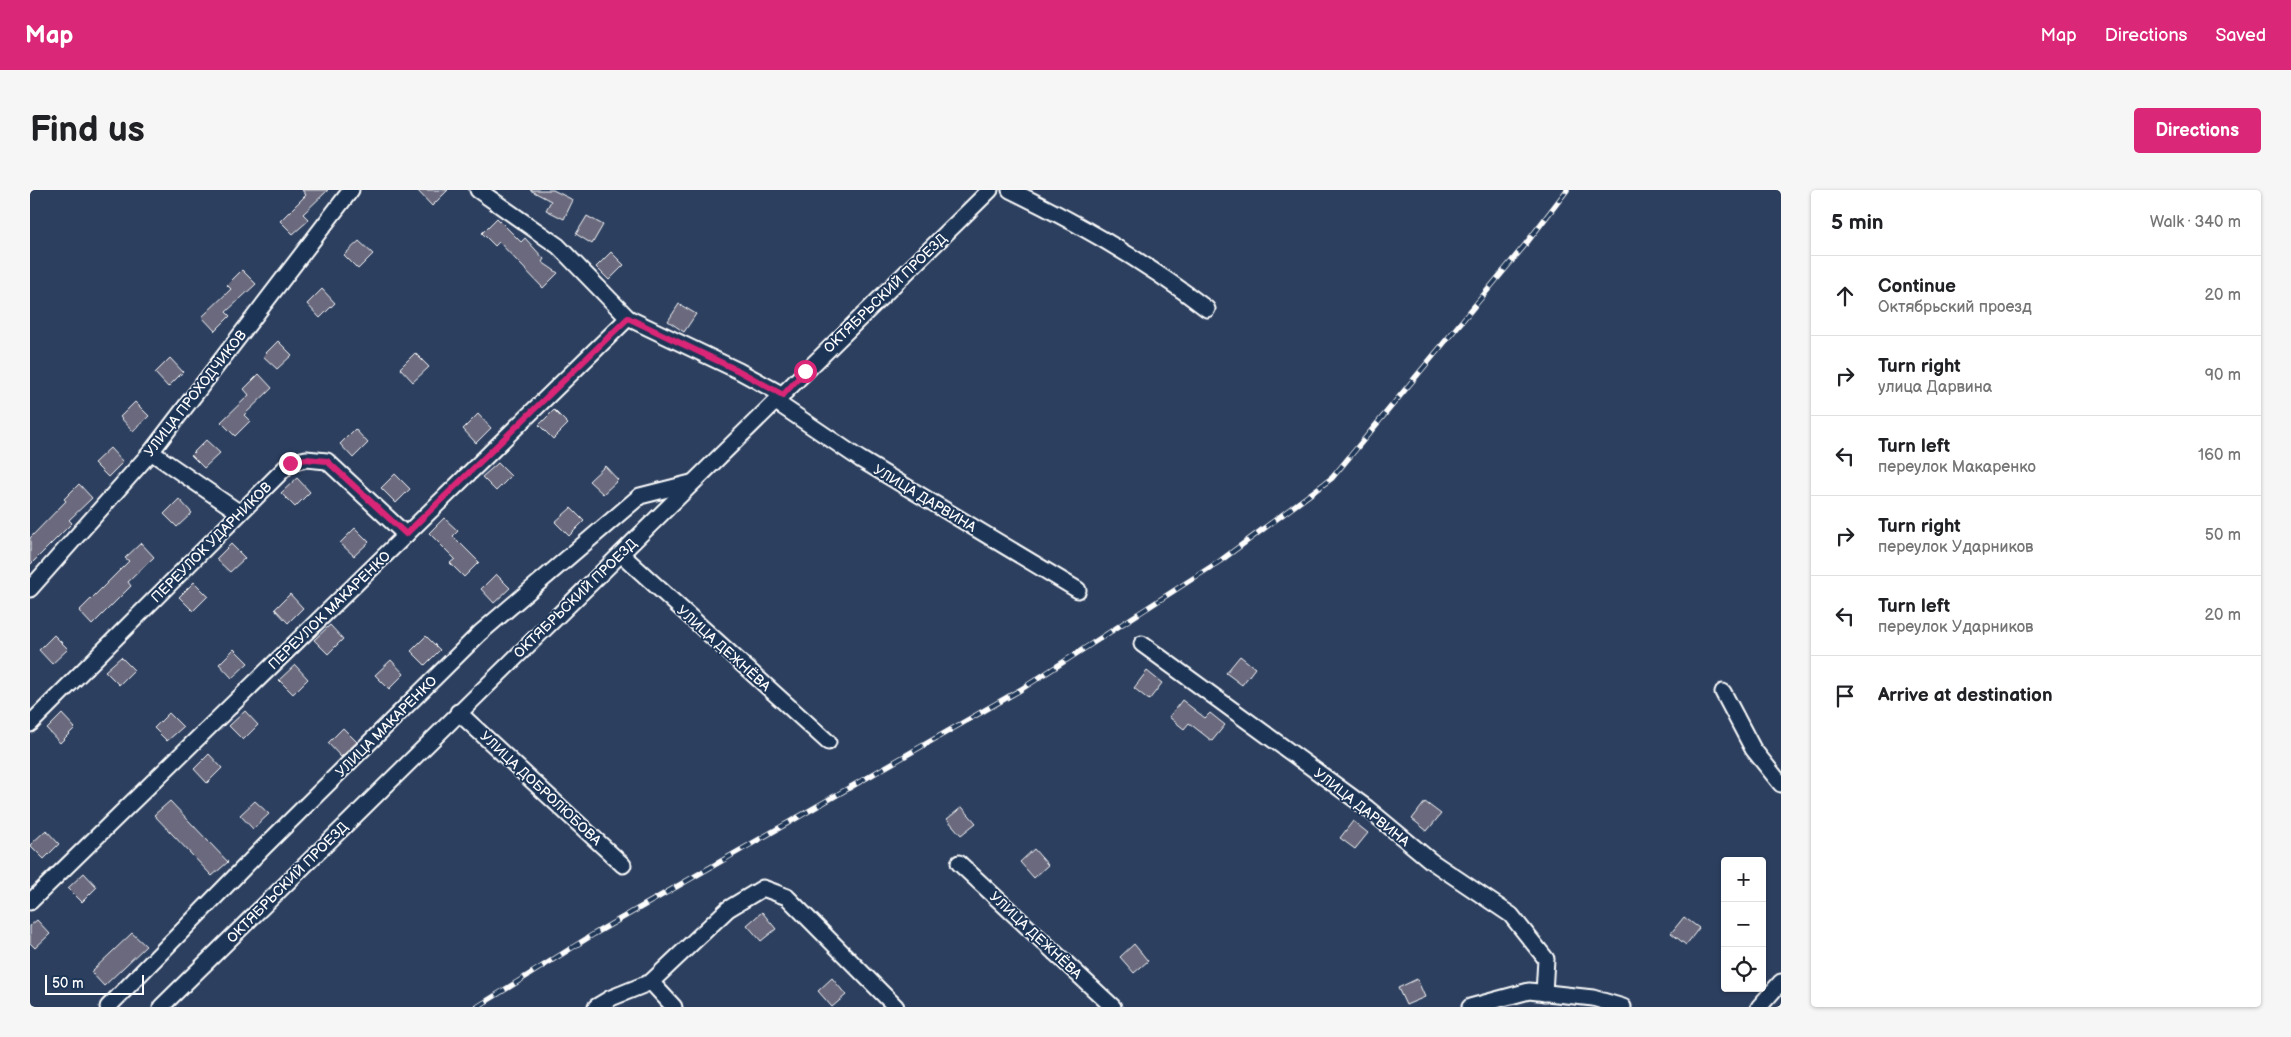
<!DOCTYPE html>
<html lang="en">
<head>
<meta charset="utf-8">
<style>
	:root { --surface:#fff; --page:#f6f6f6; --text:#202124; --muted:#757577; --line:#e0e0e0; --accent:#db2777 }
	body { margin:0; font-family:"Balsamiq Sans",sans-serif; background:var(--page); color:var(--text) }
	.controls { position:absolute; right:15px; bottom:15px; display:grid; overflow:hidden; border-radius:5px; box-shadow:0 1px 4px #0004 }
	.controls button { width:45px; height:45px; display:grid; place-items:center; padding:0; border:0; border-bottom:1px solid var(--line); background:var(--surface); color:var(--text); font:25px sans-serif }
	.scale { position:absolute; left:15px; bottom:12px; width:99px; box-sizing:border-box; padding-left:5px; border:2px solid #fff; border-top:0; font-size:14px; line-height:18px; white-space:nowrap; color:#fff; -webkit-text-stroke:4px #1d3557; paint-order:stroke }
	.stop { position:absolute; width:15px; height:15px; margin:-11px; border:4px solid #db2777; border-radius:50%; background:#fff }
	.stop.end { background:#db2777; border-color:#fff; box-shadow:0 1px 5px #0008 }
	.list { margin:0; padding:0; list-style:none }
	h2 { display:flex; justify-content:space-between; align-items:center; height:65px; margin:0; padding:0 20px; font-size:21px }
	h2 small { font-size:16px; font-weight:400; color:var(--muted) }
	.list li { display:grid; grid-template-columns:32px 1fr auto; gap:15px; align-items:center; box-sizing:border-box; height:80px; padding:0 20px; border-top:1px solid var(--line) }
	.list b { display:block; font-size:19px; white-space:nowrap }
	.list p { margin:0; font-size:16px; white-space:nowrap; color:var(--muted) }
	.list em { font-size:16px; font-style:normal; color:var(--muted) }
	.icon { flex:none; width:28px; height:28px; fill:none; stroke:currentColor; stroke-width:2; stroke-linecap:round; stroke-linejoin:round }
	.map { position:relative; flex:none; width:1751px; height:817px; overflow:hidden; border-radius:5px }
	header { display:flex; align-items:center; gap:30px; box-sizing:border-box; height:70px; padding:0 25px; background:var(--accent); color:#fff }
	header strong { font-size:24px }
	nav { display:flex; gap:28px; margin-inline-start:auto; font-size:18px }
	.intro { display:flex; align-items:center; justify-content:space-between; box-sizing:border-box; height:120px; padding:0 30px }
	h1 { margin:0; font-size:35px }
	.button { padding:12px 22px; border-radius:5px; background:var(--accent); color:#fff; font-size:18px; font-weight:700 }
	main { display:flex; gap:30px; padding:0 30px }
	aside { flex:1; background:var(--surface); border-radius:5px; box-shadow:0 1px 4px #0004 }
	.map>svg:first-child { display:block }
	.building { fill:#6a697d; stroke:#fff }
	.lines { fill:none; stroke-linecap:round; stroke-linejoin:round }
	.street-casing { stroke:#fff; stroke-width:19 }
	.street { stroke:#1d3557; stroke-width:15 }
	.rail-casing { stroke:#fff; stroke-width:5.5 }
	.rail { stroke:#1d3557; stroke-width:4; stroke-dasharray:11; stroke-linecap:butt }
	.route { stroke:#db2777; stroke-width:6 }
	.labels { text-anchor:middle; stroke-width:4; stroke-linejoin:round; paint-order:stroke }
	.street-label { font-size:14px; fill:#fff; stroke:#1d3557 }
</style>
</head>
<body>
<header>
<strong>Map</strong>
<nav><a>Map</a><a>Directions</a><a>Saved</a></nav>
</header>
<div class="intro"><h1>Find us</h1><a class="button">Directions</a></div>
<main>
<div class="map">
<svg width="1751" height="817" viewBox="0 0 1751 817">
	<rect width="100%" height="100%" fill="#2c3f5f"/>
	<filter id="ink" filterUnits="userSpaceOnUse"><feTurbulence type="fractalNoise" baseFrequency=".02" numOctaves="2"/><feDisplacementMap in="SourceGraphic" scale="10" xChannelSelector="R" yChannelSelector="G"/><feConvolveMatrix kernelMatrix="1 2 1 2 8 2 1 2 1" color-interpolation-filters="sRGB"/></filter>
	<g filter="url(#ink)">
		<g class="building">
			<polygon points="272,0 298,0 273,24 279,30 263,44 250,31 276,5"/>
			<polygon points="387,0 418,0 402,16"/>
			<polygon points="500,0 523,0 543,10 534,29 516,20 521,11"/>
			<polygon points="557,26 573,35 562,54 546,44"/>
			<polygon points="467,28 491,52 495,48 514,69 512,72 528,83 513,98 469,52 465,56 452,43"/>
			<polygon points="329,51 343,64 328,79 314,65"/>
			<polygon points="581,62 594,75 579,90 566,77"/>
			<polygon points="212,80 226,94 196,122 200,126 185,141 172,127 201,99 197,95"/>
			<polygon points="292,99 305,113 290,128 277,114"/>
			<polygon points="649,114 666,124 654,142 638,131"/>
			<polygon points="248,151 262,165 247,179 233,166"/>
			<polygon points="385,163 399,177 383,192 370,178"/>
			<polygon points="140,168 153,182 138,197 125,183"/>
			<polygon points="229,184 242,198 214,225 220,231 205,246 191,232 219,205 214,199"/>
			<polygon points="105,212 119,226 103,241 90,227"/>
			<polygon points="524,220 538,234 523,249 509,235"/>
			<polygon points="448,224 461,238 446,253 433,239"/>
			<polygon points="325,239 338,253 323,268 310,254"/>
			<polygon points="176,250 190,263 174,278 161,265"/>
			<polygon points="80,258 93,272 78,287 64,273"/>
			<polygon points="468,273 481,286 466,301 452,287"/>
			<polygon points="575,276 588,290 573,304 559,291"/>
			<polygon points="365,284 380,299 366,313 351,298"/>
			<polygon points="267,288 280,302 265,317 251,303"/>
			<polygon points="49,294 62,308 39,330 42,333 0,375 0,348 36,311 34,309"/>
			<polygon points="149,309 162,323 147,337 134,324"/>
			<polygon points="541,318 554,331 539,346 525,332"/>
			<polygon points="414,328 428,341 423,346 449,372 434,387 420,373 425,369 399,343"/>
			<polygon points="325,338 339,352 324,366 310,353"/>
			<polygon points="111,353 124,367 98,392 101,396 62,435 49,421 99,371 95,368"/>
			<polygon points="201,354 215,368 200,382 186,369"/>
			<polygon points="466,384 480,398 464,413 451,399"/>
			<polygon points="164,392 178,406 163,421 149,407"/>
			<polygon points="260,404 273,418 258,433 245,419"/>
			<polygon points="300,435 313,449 298,464 284,450"/>
			<polygon points="24,445 38,459 22,474 9,460"/>
			<polygon points="396,446 410,460 395,475 381,461"/>
			<polygon points="204,459 218,473 202,488 189,474"/>
			<polygon points="1210,466 1225,478 1212,495 1196,483"/>
			<polygon points="91,467 104,480 89,495 75,481"/>
			<polygon points="361,470 374,484 359,499 345,485"/>
			<polygon points="265,475 278,489 263,504 249,490"/>
			<polygon points="1117,481 1132,493 1119,510 1104,498"/>
			<polygon points="1152,510 1175,528 1180,523 1195,535 1182,551 1159,533 1154,539 1139,527"/>
			<polygon points="215,521 228,535 213,550 199,536"/>
			<polygon points="139,523 153,537 137,551 124,538"/>
			<polygon points="32,524 45,538 30,553 17,539"/>
			<polygon points="313,538 327,552 311,567 298,553"/>
			<polygon points="179,564 192,578 177,593 164,579"/>
			<polygon points="140,611 198,672 182,686 124,625"/>
			<polygon points="225,611 239,624 223,639 210,625"/>
			<polygon points="1395,612 1411,624 1397,641 1382,629"/>
			<polygon points="932,617 946,633 931,645 917,629"/>
			<polygon points="1323,631 1338,643 1325,659 1310,648"/>
			<polygon points="16,640 29,654 14,669 0,655"/>
			<polygon points="1004,659 1018,675 1004,688 990,672"/>
			<polygon points="54,683 67,697 52,712 38,698"/>
			<polygon points="732,722 746,739 731,751 717,735"/>
			<polygon points="1654,727 1669,738 1656,755 1641,743"/>
			<polygon points="7,730 20,744 5,758 0,753 0,736"/>
			<polygon points="102,743 116,756 74,796 61,782"/>
			<polygon points="1104,754 1118,771 1104,783 1090,767"/>
			<polygon points="802,788 816,805 802,817 788,801"/>
			<polygon points="1387,789 1395,807 1376,815 1368,798"/>
		</g>
		<g class="lines">
			<g class="street-casing">
				<g id="street">
					<polyline points="448,0 528,56 598,128 709,181 753,205"/>
					<path d="M980,0C1050,34 1116,72 1177,119"/>
					<polyline points="746,212 830,269 1048,400"/>
					<polyline points="121,262 210,323"/>
					<polyline points="591,364 798,552"/>
					<polyline points="0,399 121,262 321,0"/>
					<polyline points="1112,454 1337,618 1401,671 1481,725 1516,769 1514,803"/>
					<polyline points="1693,502 1723,559 1751,594"/>
					<polyline points="428,522 593,675"/>
					<polyline points="0,534 260,273 276,269 297,271 376,345"/>
					<polyline points="929,673 1083,817"/>
					<polyline points="0,712 598,128"/>
					<polyline points="621,792 644,817"/>
					<polyline points="78,817 233,658 450,443 610,306 661,293"/>
					<polyline points="131,817 960,0"/>
					<polyline points="566,817 581,808 621,792 698,719 733,698 757,707 866,817"/>
					<polyline points="1440,817 1499,801 1563,808 1593,817"/>
					<polyline points="1729,817 1751,792"/>
				</g>
			</g>
			<use href="#street" class="street"/>
			<g class="rail-casing">
				<polyline id="rail" points="447,817 564,744 990,500 1190,371 1302,288 1495,55 1537,0"/>
			</g>
			<use href="#rail" class="rail"/>
		</g>
	</g>
	<g class="lines" filter="url(#ink)">
		<polyline class="route" points="260,273 276,269 297,271 376,344 598,128 709,181 753,205 775,181"/>
	</g>
	<g class="labels">
		<g class="street-label">
			<text transform="translate(855 103) rotate(-44)" y="5">ОКТЯБРЬСКИЙ ПРОЕЗД</text>
			<text transform="translate(165 203) rotate(-52)" y="5">УЛИЦА ПРОХОДЧИКОВ</text>
			<text transform="translate(895 308) rotate(31)" y="5">УЛИЦА ДАРВИНА</text>
			<text transform="translate(181 352) rotate(-45)" y="5">ПЕРЕУЛОК УДАРНИКОВ</text>
			<text transform="translate(545 408) rotate(-44)" y="5">ОКТЯБРЬСКИЙ ПРОЕЗД</text>
			<text transform="translate(299 420) rotate(-44)" y="5">ПЕРЕУЛОК МАКАРЕНКО</text>
			<text transform="translate(694 458) rotate(42)" y="5">УЛИЦА ДЕЖНЁВА</text>
			<text transform="translate(356 536) rotate(-45)" y="5">УЛИЦА МАКАРЕНКО</text>
			<text transform="translate(511 598) rotate(43)" y="5">УЛИЦА ДОБРОЛЮБОВА</text>
			<text transform="translate(1332 617) rotate(38)" y="5">УЛИЦА ДАРВИНА</text>
			<text transform="translate(257 692) rotate(-45)" y="5">ОКТЯБРЬСКИЙ ПРОЕЗД</text>
			<text transform="translate(1006 745) rotate(43)" y="5">УЛИЦА ДЕЖНЁВА</text>
		</g>
	</g>
</svg>
<div class="controls">
<button>+</button>
<button>−</button>
<button><svg class="icon" aria-label="locate" viewBox="0 0 24 24"><circle cx="12" cy="12" r="6"/><path d="M12 2v4M12 18v4M2 12h4M18 12h4"/></svg></button>
</div>
<div class="scale">50 m</div>
<div class="stop" style="left:775px;top:181px"></div>
<div class="stop end" style="left:260px;top:273px"></div>
</div>
<aside>
<h2>5 min<small>Walk · 340 m</small></h2>
<ul class="list">
<li><svg class="icon" aria-label="ahead" viewBox="0 0 24 24"><path d="M12 20V5M6 11l6-6 6 6"/></svg><div><b>Continue</b><p>Октябрьский проезд</p></div><em>20 m</em></li>
<li><svg class="icon" aria-label="right" viewBox="0 0 24 24"><path d="M7 20v-9h11M14 6l5 5-5 5"/></svg><div><b>Turn right</b><p>улица Дарвина</p></div><em>90 m</em></li>
<li><svg class="icon" aria-label="left" viewBox="0 0 24 24"><path d="M17 20v-9H6M10 6l-5 5 5 5"/></svg><div><b>Turn left</b><p>переулок Макаренко</p></div><em>160 m</em></li>
<li><svg class="icon" aria-label="right" viewBox="0 0 24 24"><path d="M7 20v-9h11M14 6l5 5-5 5"/></svg><div><b>Turn right</b><p>переулок Ударников</p></div><em>50 m</em></li>
<li><svg class="icon" aria-label="left" viewBox="0 0 24 24"><path d="M17 20v-9H6M10 6l-5 5 5 5"/></svg><div><b>Turn left</b><p>переулок Ударников</p></div><em>20 m</em></li>
<li><svg class="icon" aria-label="arrive" viewBox="0 0 24 24"><path d="M6 21V4h12l-3 4 3 4H6"/></svg><div><b>Arrive at destination</b></div></li>
</ul>
</aside>
</main>
</body>
</html>
